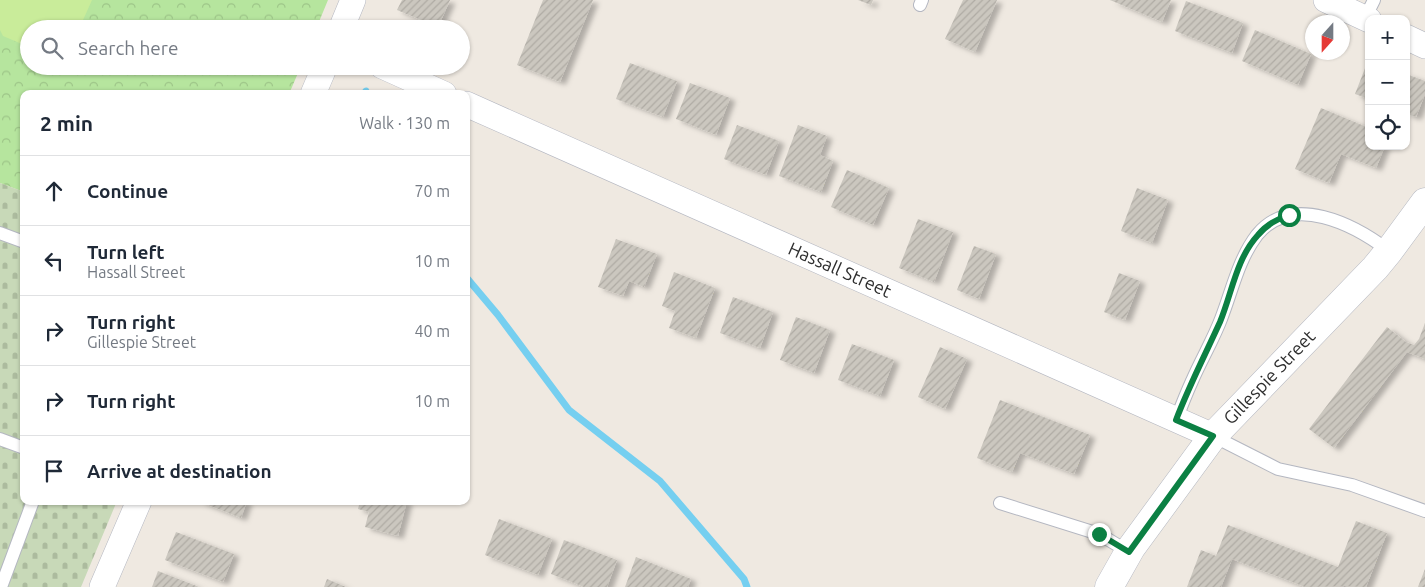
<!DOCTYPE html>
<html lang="en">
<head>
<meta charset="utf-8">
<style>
	:root { --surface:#fff; --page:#f6f6f7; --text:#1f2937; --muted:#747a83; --line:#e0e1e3 }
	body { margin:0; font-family:Ubuntu,sans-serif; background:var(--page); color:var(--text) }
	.controls { position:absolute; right:15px; top:15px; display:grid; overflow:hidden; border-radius:10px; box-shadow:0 1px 4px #0004 }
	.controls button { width:45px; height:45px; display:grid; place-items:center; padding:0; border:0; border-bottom:1px solid var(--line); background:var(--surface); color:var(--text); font:25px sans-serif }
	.compass { position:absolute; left:1305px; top:15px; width:45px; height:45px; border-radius:50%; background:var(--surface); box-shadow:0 1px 4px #0004; rotate:201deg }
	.stop { position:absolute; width:15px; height:15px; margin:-11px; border:4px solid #0b8043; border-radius:50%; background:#fff }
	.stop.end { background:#0b8043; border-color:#fff; box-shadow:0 1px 5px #0008 }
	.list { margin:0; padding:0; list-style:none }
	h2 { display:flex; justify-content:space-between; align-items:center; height:65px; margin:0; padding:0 20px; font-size:21px }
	h2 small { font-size:16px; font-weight:400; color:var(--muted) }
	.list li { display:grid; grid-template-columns:32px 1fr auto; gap:15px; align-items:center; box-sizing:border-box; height:70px; padding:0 20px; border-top:1px solid var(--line) }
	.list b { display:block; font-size:19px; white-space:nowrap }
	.list p { margin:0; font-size:16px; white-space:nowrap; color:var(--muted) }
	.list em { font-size:16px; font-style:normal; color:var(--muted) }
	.icon { flex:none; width:28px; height:28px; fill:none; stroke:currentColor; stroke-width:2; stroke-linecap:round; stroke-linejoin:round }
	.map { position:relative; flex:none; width:1425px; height:587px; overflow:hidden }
	.search { position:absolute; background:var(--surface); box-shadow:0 1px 4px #0004; left:20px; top:20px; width:450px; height:55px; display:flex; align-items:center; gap:12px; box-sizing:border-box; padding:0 18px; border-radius:28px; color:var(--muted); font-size:19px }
	.panel { position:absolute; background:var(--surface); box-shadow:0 1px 4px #0004; left:20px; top:90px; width:450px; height:415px; border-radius:10px }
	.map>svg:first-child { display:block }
	.forest { fill:url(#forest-crowns) }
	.cemetery { fill:url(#cemetery-stones) }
	.pitch { fill:#c9ec9a }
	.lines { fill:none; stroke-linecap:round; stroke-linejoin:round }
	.stream { stroke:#75cff0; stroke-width:7 }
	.building { fill:url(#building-hatch); filter:url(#shadow) }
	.lane-casing { stroke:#b4b7c1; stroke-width:14 }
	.street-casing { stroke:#b4b7c1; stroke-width:26 }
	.secondary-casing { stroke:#b4b7c1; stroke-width:29 }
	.lane { stroke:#fff; stroke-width:12 }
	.street { stroke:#fff; stroke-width:25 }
	.secondary { stroke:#fff; stroke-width:28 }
	.route { stroke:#0b8043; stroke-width:6 }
	.labels { text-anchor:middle; stroke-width:5; stroke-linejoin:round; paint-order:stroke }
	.street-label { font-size:18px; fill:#2e2e2e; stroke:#fff }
</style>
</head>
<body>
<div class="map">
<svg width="1425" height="587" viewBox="0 0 1425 587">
	<defs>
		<pattern id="forest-crowns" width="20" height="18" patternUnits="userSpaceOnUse" patternTransform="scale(1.25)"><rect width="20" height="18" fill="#b6e59e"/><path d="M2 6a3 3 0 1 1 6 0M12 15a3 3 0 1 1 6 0" fill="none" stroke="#9dc588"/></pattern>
		<pattern id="cemetery-stones" width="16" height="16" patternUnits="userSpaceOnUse" patternTransform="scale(1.25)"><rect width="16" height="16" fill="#c8d9b8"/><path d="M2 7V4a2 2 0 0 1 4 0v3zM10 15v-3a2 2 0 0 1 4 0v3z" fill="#acbb9e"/></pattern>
		<pattern id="building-hatch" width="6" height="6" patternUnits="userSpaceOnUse" patternTransform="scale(1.25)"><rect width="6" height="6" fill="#cbc7bf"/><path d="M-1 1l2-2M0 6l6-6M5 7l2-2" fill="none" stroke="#afaba4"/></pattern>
		<filter id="shadow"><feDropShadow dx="5.5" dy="3" stdDeviation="2.5" flood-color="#0004"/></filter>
	</defs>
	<rect width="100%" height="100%" fill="#efe9e1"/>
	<polygon class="forest" points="0,0 328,0 316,29 29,29 29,66 301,66 289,94 24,94 24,192 0,183"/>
	<polygon class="cemetery" points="0,183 24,192 24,501 117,501 81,587 0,587"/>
	<polygon class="pitch" points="0,0 92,0 79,29 29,29 29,47 3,36 0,30"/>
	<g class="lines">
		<g class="stream">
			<polyline points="366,91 367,94"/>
			<polyline points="466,277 498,315 569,410 660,481 744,579 747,587"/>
		</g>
	</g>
	<g class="building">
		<polygon points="402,0 450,0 438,27 397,10"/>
		<polygon points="543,0 593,0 560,82 517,65"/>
		<polygon points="858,0 873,0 871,5"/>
		<polygon points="963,0 997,0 975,52 945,39"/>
		<polygon points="1110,0 1171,0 1162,22"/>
		<polygon points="1186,1 1243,23 1232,53 1175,31"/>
		<polygon points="1255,30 1311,54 1298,85 1242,61"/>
		<polygon points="1369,58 1369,99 1355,94"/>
		<polygon points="630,63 677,81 663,117 616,99"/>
		<polygon points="1406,74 1425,81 1425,94 1416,117 1406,114"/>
		<polygon points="690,83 730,98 716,135 676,119"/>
		<polygon points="1321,108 1369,128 1369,146 1385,146 1376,168 1341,154 1329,183 1295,169"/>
		<polygon points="737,125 779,141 766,175 724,159"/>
		<polygon points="798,125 827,136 820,155 833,161 821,192 779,176"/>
		<polygon points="847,170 889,188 873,225 831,207"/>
		<polygon points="1137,188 1168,200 1152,243 1121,231"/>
		<polygon points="918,219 953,232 934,282 899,268"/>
		<polygon points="616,239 657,254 644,287 629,281 623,296 598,287"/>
		<polygon points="974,246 996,254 979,299 957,290"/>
		<polygon points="674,272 715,288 696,338 669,328 675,311 662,306"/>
		<polygon points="1119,273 1140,281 1125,320 1104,312"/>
		<polygon points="733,297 773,312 760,348 720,333"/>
		<polygon points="796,317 830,330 814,373 780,360"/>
		<polygon points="1425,323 1425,359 1407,352 1334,448 1309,429 1387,327 1406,342 1414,345 1419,339"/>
		<polygon points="852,344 894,360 880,396 838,380"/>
		<polygon points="940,347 967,359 945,409 918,397"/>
		<polygon points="1000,400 1090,435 1074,474 1020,453 1012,472 977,458"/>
		<polygon points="198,501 247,501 241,518"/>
		<polygon points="360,501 407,501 398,536 365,527 369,512 358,509"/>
		<polygon points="499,519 552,539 538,575 485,555"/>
		<polygon points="1356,521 1387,533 1366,587 1345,586 1305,587 1232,559 1221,587 1187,587 1201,550 1216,556 1228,525 1338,567"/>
		<polygon points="176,532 234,554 223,582 165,560"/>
		<polygon points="564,540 617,560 607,587 584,587 551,574"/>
		<polygon points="636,557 691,579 688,587 625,587"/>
		<polygon points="1425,569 1425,587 1418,587"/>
		<polygon points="158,571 199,587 152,587"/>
		<polygon points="327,579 346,587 324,587"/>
	</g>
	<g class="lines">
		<g class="lane-casing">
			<g id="lane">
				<polyline points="920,5 922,0"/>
				<polyline points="1365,18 1374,0"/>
				<polyline points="0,233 24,242"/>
				<path d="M1176,420C1181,407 1186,394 1192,381C1201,360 1213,340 1221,319C1232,291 1238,260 1257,235C1292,192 1355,225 1389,251"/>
				<polyline points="1213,436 1278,469 1352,485 1425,511"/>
				<polyline points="0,439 24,448"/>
				<polyline points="1000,503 1099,534 1129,552"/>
				<polyline points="1,587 33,501"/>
			</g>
		</g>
		<g class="street-casing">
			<g id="street">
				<polyline points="1326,0 1369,20"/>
				<polyline points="341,29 353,0"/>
				<polyline points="1406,37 1425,46"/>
				<polyline points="382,66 444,94"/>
				<polyline points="313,94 325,66"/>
				<path id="s1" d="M466,104L1213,436"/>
				<polyline points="102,587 139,501"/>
			</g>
		</g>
		<g class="secondary-casing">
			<g id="secondary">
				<path id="s2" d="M1109,587L1131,548L1213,436L1375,268L1389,251L1425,202"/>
			</g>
		</g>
		<use href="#lane" class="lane"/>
		<use href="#street" class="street"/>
		<use href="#secondary" class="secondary"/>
	</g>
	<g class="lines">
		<path class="route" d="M1099,534L1129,552L1213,436L1176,420C1189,386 1205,355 1220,322C1232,293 1236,259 1258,235C1267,224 1277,219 1289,215"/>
	</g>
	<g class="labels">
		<g class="street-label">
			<text dy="6" stroke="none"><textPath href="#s1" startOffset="409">Hassall Street</textPath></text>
			<text dy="6" stroke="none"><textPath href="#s2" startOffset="265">Gillespie Street</textPath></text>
		</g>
	</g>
</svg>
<div class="controls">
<button>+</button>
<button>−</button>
<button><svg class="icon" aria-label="locate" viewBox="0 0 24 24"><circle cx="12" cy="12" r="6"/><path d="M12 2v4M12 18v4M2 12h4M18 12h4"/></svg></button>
</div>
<svg class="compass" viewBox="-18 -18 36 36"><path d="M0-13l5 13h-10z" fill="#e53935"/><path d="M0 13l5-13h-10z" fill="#747a83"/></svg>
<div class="stop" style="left:1289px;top:215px"></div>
<div class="stop end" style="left:1099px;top:534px"></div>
<div class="search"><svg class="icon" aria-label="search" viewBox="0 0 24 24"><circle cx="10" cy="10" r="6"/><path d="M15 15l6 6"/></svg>Search here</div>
<section class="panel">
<h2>2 min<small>Walk · 130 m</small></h2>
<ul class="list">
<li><svg class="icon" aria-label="ahead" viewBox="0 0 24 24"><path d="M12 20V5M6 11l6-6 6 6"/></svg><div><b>Continue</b></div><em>70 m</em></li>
<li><svg class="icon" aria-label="left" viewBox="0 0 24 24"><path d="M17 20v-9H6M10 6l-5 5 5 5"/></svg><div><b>Turn left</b><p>Hassall Street</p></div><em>10 m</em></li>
<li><svg class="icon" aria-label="right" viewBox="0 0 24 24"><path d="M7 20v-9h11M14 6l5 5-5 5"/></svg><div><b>Turn right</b><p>Gillespie Street</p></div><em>40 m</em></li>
<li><svg class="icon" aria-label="right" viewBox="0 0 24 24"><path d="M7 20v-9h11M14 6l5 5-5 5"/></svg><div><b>Turn right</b></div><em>10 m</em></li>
<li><svg class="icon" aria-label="arrive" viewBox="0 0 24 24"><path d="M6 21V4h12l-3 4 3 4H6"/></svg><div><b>Arrive at destination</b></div></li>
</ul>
</section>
</div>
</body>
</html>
